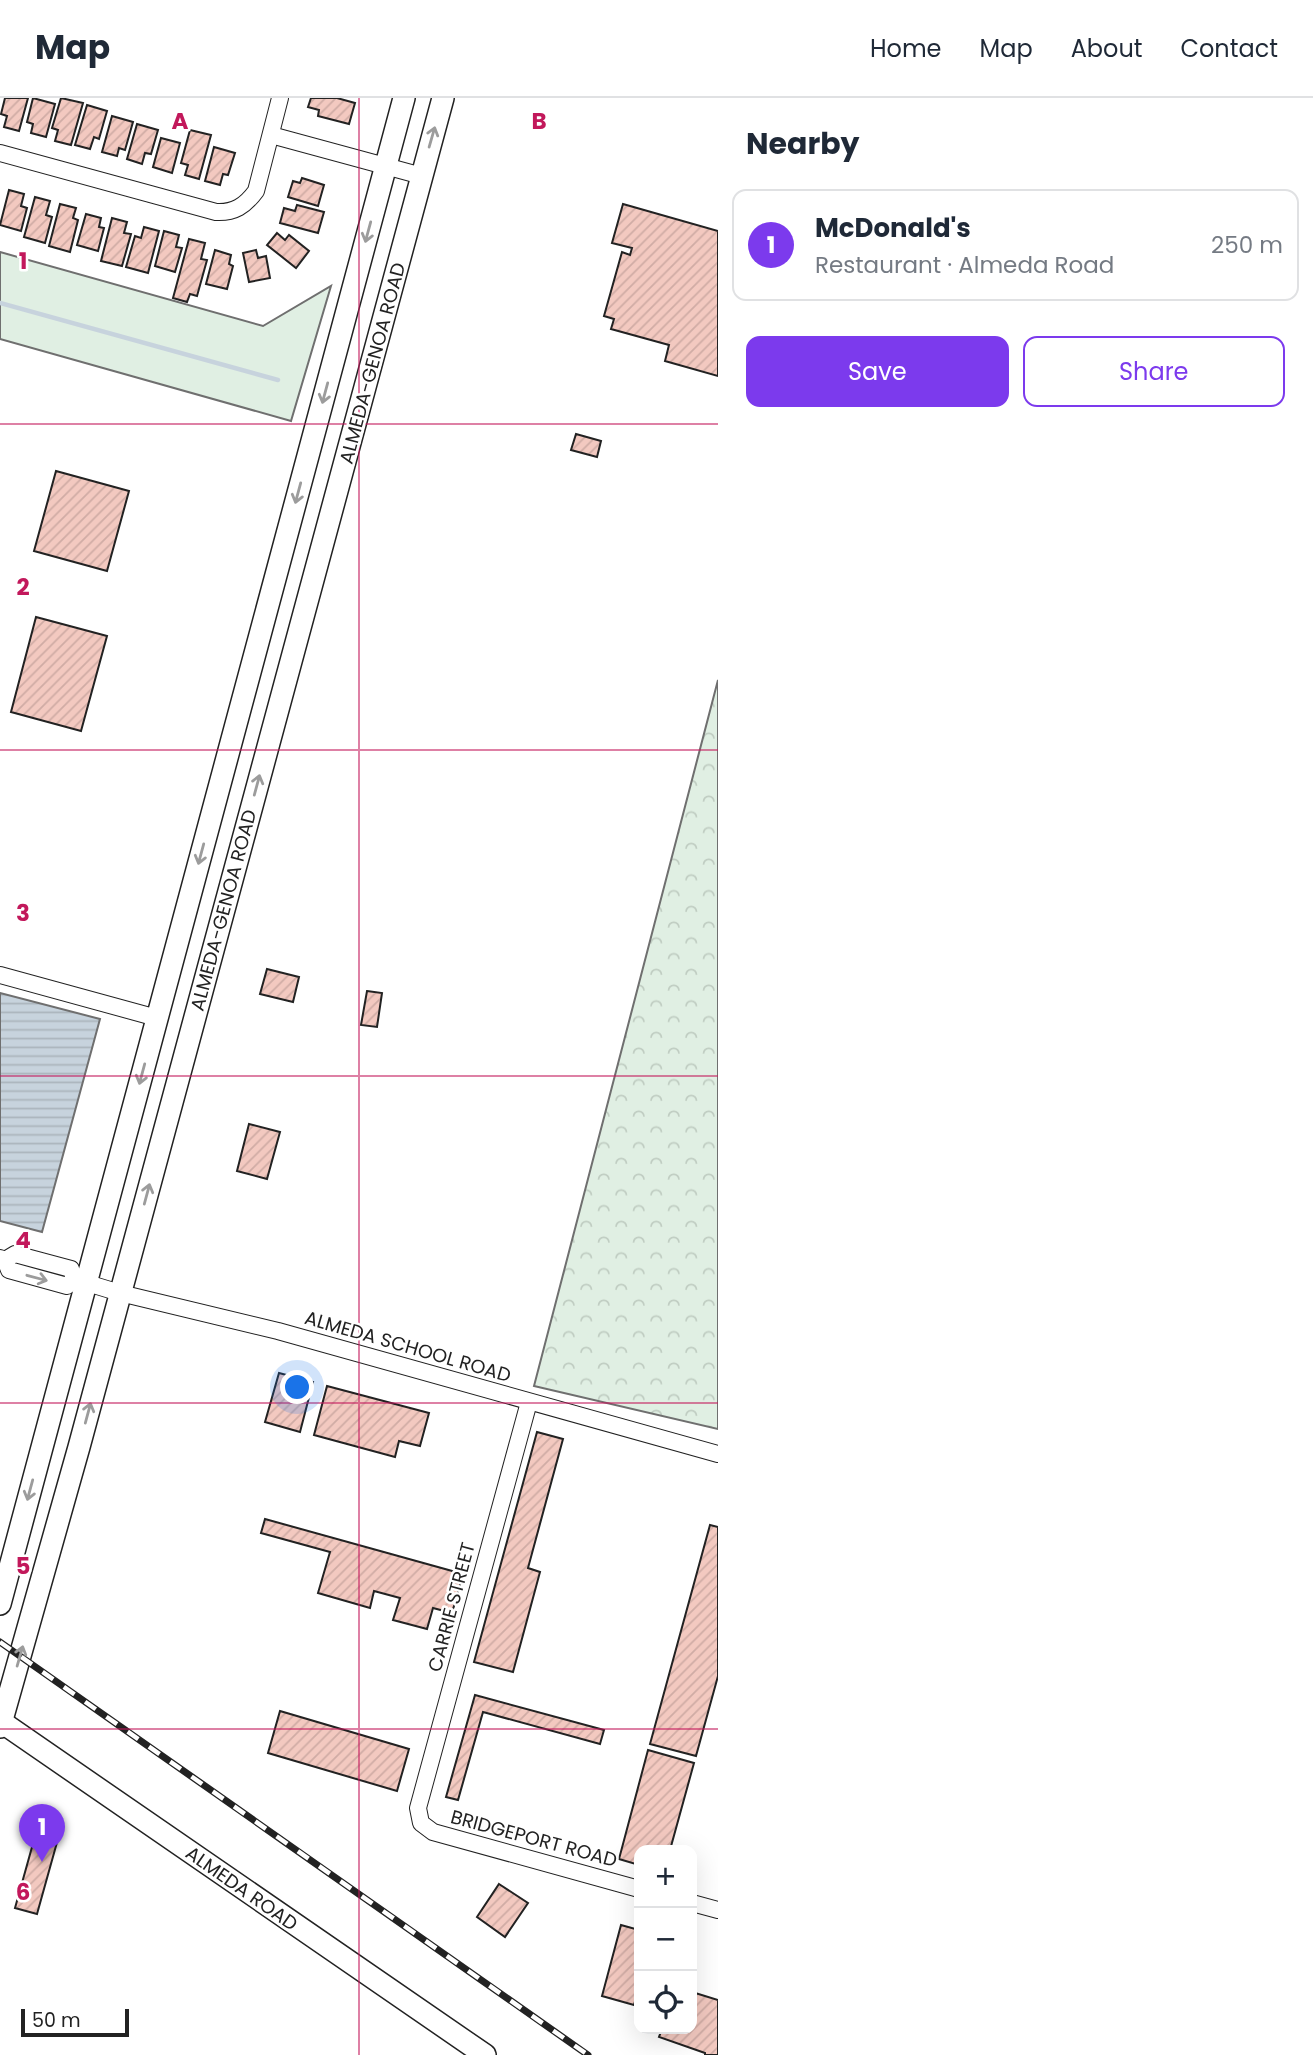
<!DOCTYPE html>
<html lang="en">
<head>
<meta charset="utf-8">
<style>
	:root { --surface:#fff; --page:#f2f2f3; --text:#1f2937; --muted:#747a83; --line:#e0e1e3; --accent:#7c3aed }
	body { margin:0; font-family:Poppins,sans-serif; background:var(--page); color:var(--text) }
	.controls { position:absolute; right:21px; bottom:21px; display:grid; overflow:hidden; border-radius:14px; box-shadow:0 7px 28px #0002 }
	.controls button { width:63px; height:63px; display:grid; place-items:center; padding:0; border:0; border-bottom:2px solid var(--line); background:var(--surface); color:var(--text); font:35px sans-serif }
	.scale { position:absolute; left:21px; bottom:18px; width:108px; box-sizing:border-box; padding-left:7px; border:4px solid #222; border-top:0; font-size:19px; line-height:24px; white-space:nowrap; color:#222; -webkit-text-stroke:5px #fff; paint-order:stroke }
	.you { position:absolute; left:298px; top:1290px; width:24px; height:24px; margin:-18px; border:5px solid #fff; border-radius:50%; background:#1a73e8; box-shadow:0 0 0 10px #1a73e833 }
	.badge { display:grid; place-items:center; width:46px; height:46px; border-radius:50%; background:var(--accent); color:#fff; font-size:23px; font-weight:700 }
	.pin { position:absolute; translate:-50% -58px; filter:drop-shadow(0 2px 4px #0008) }
	.pin::after { content:''; position:absolute; top:37px; width:24px; height:21px; background:inherit; clip-path:polygon(0 0,100% 0,50% 100%) }
	.list { margin:0; padding:0; list-style:none }
	h2 { display:flex; justify-content:space-between; align-items:center; height:91px; margin:0; padding:0 28px; font-size:30px }
	h2 small { font-size:23px; font-weight:400; color:var(--muted) }
	.list li { display:grid; grid-template-columns:46px 1fr auto; gap:21px; align-items:center; box-sizing:border-box; height:112px; margin:0 14px 14px; padding:0 14px; border:2px solid var(--line); border-radius:14px }
	.list b { display:block; font-size:26px; white-space:nowrap }
	.list p { margin:0; font-size:23px; white-space:nowrap; color:var(--muted) }
	.list em { font-size:23px; font-style:normal; color:var(--muted) }
	.actions { display:flex; gap:14px; padding:21px 28px }
	.actions a { flex:1; padding:16px 0; border:2px solid var(--accent); border-radius:14px; text-align:center; font-size:24px; color:var(--accent) }
	.actions .main { background:var(--accent); color:#fff }
	.icon { flex:none; width:38px; height:38px; fill:none; stroke:currentColor; stroke-width:2; stroke-linecap:round; stroke-linejoin:round }
	.map { position:relative; flex:none; width:718px; height:1957px; overflow:hidden }
	header { display:flex; align-items:center; gap:42px; box-sizing:border-box; height:98px; padding:0 35px; background:var(--surface); border-bottom:2px solid var(--line) }
	header strong { font-size:33px }
	nav { display:flex; gap:38px; margin-inline-start:auto; font-size:24px }
	main { display:flex }
	aside { flex:1; background:var(--surface) }
	.map>svg:first-child { display:block }
	.grass { fill:#e0efe3; stroke:#6f6f6f; stroke-width:2 }
	.forest { fill:url(#forest-crowns); stroke:#6f6f6f; stroke-width:2 }
	.water { fill:url(#water-rules); stroke:#6f6f6f; stroke-width:2 }
	.lines { fill:none; stroke-linecap:round; stroke-linejoin:round }
	.stream { stroke:#c7d3dd; stroke-width:4.5 }
	.building { fill:url(#building-hatch); stroke:#222; stroke-width:2 }
	.minor-casing { stroke:#222; stroke-width:18 }
	.major-casing { stroke:#222; stroke-width:24 }
	.minor { stroke:#fff; stroke-width:16 }
	.major { stroke:#fff; stroke-width:21 }
	.rail-casing { stroke:#222; stroke-width:7 }
	.rail { stroke:#fff; stroke-width:4.5; stroke-dasharray:13; stroke-linecap:butt }
	.oneway { stroke:#9c9c9c }
	.grid { fill:none; stroke:#c2185b; stroke-width:2; stroke-opacity:0.55 }
	.labels { text-anchor:middle; stroke-width:5; stroke-linejoin:round; paint-order:stroke }
	.street-label { font-size:19px; fill:#222; stroke:#fff }
	.grid-label { font-size:23px; text-anchor:middle; font-weight:bold; fill:#c2185b; stroke:#fff; stroke-width:5; stroke-linejoin:round; paint-order:stroke }
</style>
</head>
<body>
<header>
<strong>Map</strong>
<nav><a>Home</a><a>Map</a><a>About</a><a>Contact</a></nav>
</header>
<main>
<div class="map">
<svg width="718" height="1957" viewBox="0 0 718 1957">
	<defs>
		<pattern id="forest-crowns" width="20" height="18" patternUnits="userSpaceOnUse" patternTransform="scale(1.75)"><rect width="20" height="18" fill="#e0efe3"/><path d="M2 6a3 3 0 1 1 6 0M12 15a3 3 0 1 1 6 0" fill="none" stroke="#c0cdc2"/></pattern>
		<pattern id="water-rules" width="6" height="5" patternUnits="userSpaceOnUse" patternTransform="scale(1.75)"><rect width="6" height="5" fill="#c7d3dd"/><path d="M0 2.5h6" fill="none" stroke="#abb5bd"/></pattern>
		<pattern id="building-hatch" width="6" height="6" patternUnits="userSpaceOnUse" patternTransform="scale(1.75)"><rect width="6" height="6" fill="#f3c9c0"/><path d="M-1 1l2-2M0 6l6-6M5 7l2-2" fill="none" stroke="#d0aca5"/></pattern>
	</defs>
	<rect width="100%" height="100%" fill="#fff"/>
	<polygon class="grass" points="0,154 263,228 331,188 291,323 0,241"/>
	<polygon class="forest" points="718,582 718,1331 534,1288"/>
	<polygon class="water" points="0,895 100,921 42,1134 0,1123"/>
	<g class="lines">
		<polyline class="stream" points="0,205 278,282"/>
	</g>
	<g class="building">
		<polygon points="5,0 28,0 19,33 4,29 7,18 1,16"/>
		<polygon points="33,0 55,6 46,39 31,35 33,26 27,24"/>
		<polygon points="61,0 83,5 71,47 55,43 58,32 52,30"/>
		<polygon points="311,0 337,0 355,5 349,26 318,18 319,12 308,9"/>
		<polygon points="87,7 107,13 99,41 94,39 90,51 75,47"/>
		<polygon points="112,18 133,24 125,52 119,50 117,58 102,54"/>
		<polygon points="137,26 158,32 151,56 145,55 142,66 127,61"/>
		<polygon points="190,32 211,37 199,81 185,77 188,67 181,65"/>
		<polygon points="161,40 180,45 172,75 153,69"/>
		<polygon points="214,49 235,55 228,77 223,76 220,87 205,83"/>
		<polygon points="302,80 324,87 318,108 288,99 293,83 300,85"/>
		<polygon points="9,92 24,96 21,108 27,110 21,133 0,127"/>
		<polygon points="35,99 50,103 46,117 52,119 45,145 24,139"/>
		<polygon points="60,106 76,110 73,120 78,122 70,154 49,148"/>
		<polygon points="623,106 718,133 718,278 665,263 669,247 611,231 614,221 604,218 622,154 630,157 632,150 612,145"/>
		<polygon points="297,107 324,114 318,135 280,125 284,110 295,113"/>
		<polygon points="86,116 101,120 99,129 104,130 98,153 77,147"/>
		<polygon points="112,120 127,124 124,135 131,136 122,168 101,163"/>
		<polygon points="144,129 159,133 148,175 126,169 135,138 141,140"/>
		<polygon points="164,133 179,137 176,149 182,150 175,174 155,168"/>
		<polygon points="277,135 285,142 289,137 309,153 296,170 267,147"/>
		<polygon points="189,141 205,145 201,161 207,162 197,198 190,196 187,204 173,200"/>
		<polygon points="215,152 231,157 229,166 233,168 227,191 206,186"/>
		<polygon points="256,152 258,160 266,158 270,180 249,184 243,155"/>
		<polygon points="576,336 601,343 597,359 571,352"/>
		<polygon points="56,373 129,393 107,473 34,453"/>
		<polygon points="36,519 107,538 81,633 11,614"/>
		<polygon points="267,871 299,879 293,904 260,896"/>
		<polygon points="367,893 382,895 377,929 361,927"/>
		<polygon points="249,1026 280,1034 267,1081 237,1073"/>
		<polygon points="279,1275 313,1284 300,1334 265,1324"/>
		<polygon points="327,1288 429,1315 420,1348 399,1343 395,1359 314,1337"/>
		<polygon points="537,1334 563,1341 528,1470 540,1474 513,1574 474,1564"/>
		<polygon points="265,1421 463,1476 452,1515 433,1510 427,1531 393,1522 400,1500 374,1493 370,1510 318,1495 330,1454 261,1435"/>
		<polygon points="710,1427 718,1429 718,1578 696,1658 650,1646"/>
		<polygon points="475,1597 604,1632 600,1646 483,1614 458,1702 446,1699"/>
		<polygon points="280,1613 409,1651 397,1693 268,1655"/>
		<polygon points="648,1652 694,1665 670,1752 639,1752 639,1767 619,1761"/>
		<polygon points="39,1724 61,1730 37,1816 15,1810"/>
		<polygon points="499,1786 528,1805 505,1839 477,1819"/>
		<polygon points="621,1827 639,1832 639,1889 634,1907 602,1898"/>
		<polygon points="692,1894 718,1902 718,1957 705,1957 705,1955 659,1939 662,1931 692,1931"/>
	</g>
	<g class="lines">
		<g class="minor-casing">
			<g id="minor">
				<polyline points="271,37 422,78"/>
				<path d="M0,55L216,114C234,115 245,108 256,93L280,0"/>
				<polyline points="0,877 157,920"/>
				<polyline points="0,1160 5,1162 15,1156 71,1171 74,1181"/>
				<polyline points="5,1162 9,1172 67,1188 74,1181"/>
				<polyline points="74,1181 120,1195 278,1233 718,1356"/>
				<polyline points="529,1304 418,1710 421,1725 433,1734 639,1791"/>
				<polyline points="692,1805 718,1812"/>
			</g>
		</g>
		<g class="major-casing">
			<g id="major">
				<polyline points="0,1506 404,0"/>
				<polyline points="0,1623 485,1957"/>
				<polyline points="0,1629 79,1349 443,0"/>
			</g>
		</g>
		<use href="#minor" class="minor"/>
		<use href="#major" class="major"/>
		<g class="rail-casing">
			<polyline id="rail" points="0,1544 588,1957"/>
		</g>
		<use href="#rail" class="rail"/>
	</g>
	<defs><path id="oneway-shaft" d="M-6 0H5M1.5-3L5.5 0L1.5 3" fill="none" stroke-width="1.6" stroke-linecap="round" stroke-linejoin="round" transform="scale(1.75)"/></defs>
	<g class="oneway">
		<use href="#oneway-shaft" transform="translate(432 39) rotate(-74)"/>
		<use href="#oneway-shaft" transform="translate(368 134) rotate(105)"/>
		<use href="#oneway-shaft" transform="translate(325 295) rotate(105)"/>
		<use href="#oneway-shaft" transform="translate(298 395) rotate(105)"/>
		<use href="#oneway-shaft" transform="translate(257 687) rotate(-75)"/>
		<use href="#oneway-shaft" transform="translate(201 756) rotate(105)"/>
		<use href="#oneway-shaft" transform="translate(142 976) rotate(105)"/>
		<use href="#oneway-shaft" transform="translate(147 1096) rotate(-75)"/>
		<use href="#oneway-shaft" transform="translate(37 1180) rotate(15)"/>
		<use href="#oneway-shaft" transform="translate(88 1315) rotate(-75)"/>
		<use href="#oneway-shaft" transform="translate(30 1392) rotate(105)"/>
		<use href="#oneway-shaft" transform="translate(20 1558) rotate(-74)"/>
	</g>
	<path class="grid" d="M359,0V1957M0,326H718M0,652H718M0,978H718M0,1305H718M0,1631H718"/>
	<g class="labels">
		<g class="street-label">
			<text transform="translate(372 265) rotate(-75)" y="7">ALMEDA-GENOA ROAD</text>
			<text transform="translate(223 812) rotate(-75)" y="7">ALMEDA-GENOA ROAD</text>
			<text transform="translate(408 1248) rotate(16)" y="7">ALMEDA SCHOOL ROAD</text>
			<text transform="translate(451 1509) rotate(-75)" y="7">CARRIE STREET</text>
			<text transform="translate(534 1740) rotate(15)" y="7">BRIDGEPORT ROAD</text>
			<text transform="translate(242 1790) rotate(35)" y="7">ALMEDA ROAD</text>
		</g>
	</g>
	<g class="grid-label">
		<text x="180" y="31">A</text>
		<text x="539" y="31">B</text>
		<text x="23" y="171">1</text>
		<text x="23" y="497">2</text>
		<text x="23" y="823">3</text>
		<text x="23" y="1150">4</text>
		<text x="23" y="1476">5</text>
		<text x="23" y="1802">6</text>
	</g>
</svg>
<div class="controls">
<button>+</button>
<button>−</button>
<button><svg class="icon" aria-label="locate" viewBox="0 0 24 24"><circle cx="12" cy="12" r="6"/><path d="M12 2v4M12 18v4M2 12h4M18 12h4"/></svg></button>
</div>
<div class="scale">50 m</div>
<div class="you"></div>
<div class="pin badge" style="left:42px;top:1764px">1</div>
</div>
<aside>
<h2>Nearby<small></small></h2>
<ul class="list">
<li><span class="badge">1</span><div><b>McDonald's</b><p>Restaurant · Almeda Road</p></div><em>250 m</em></li>
</ul>
<div class="actions"><a class="main">Save</a><a>Share</a></div>
</aside>
</main>
</body>
</html>
